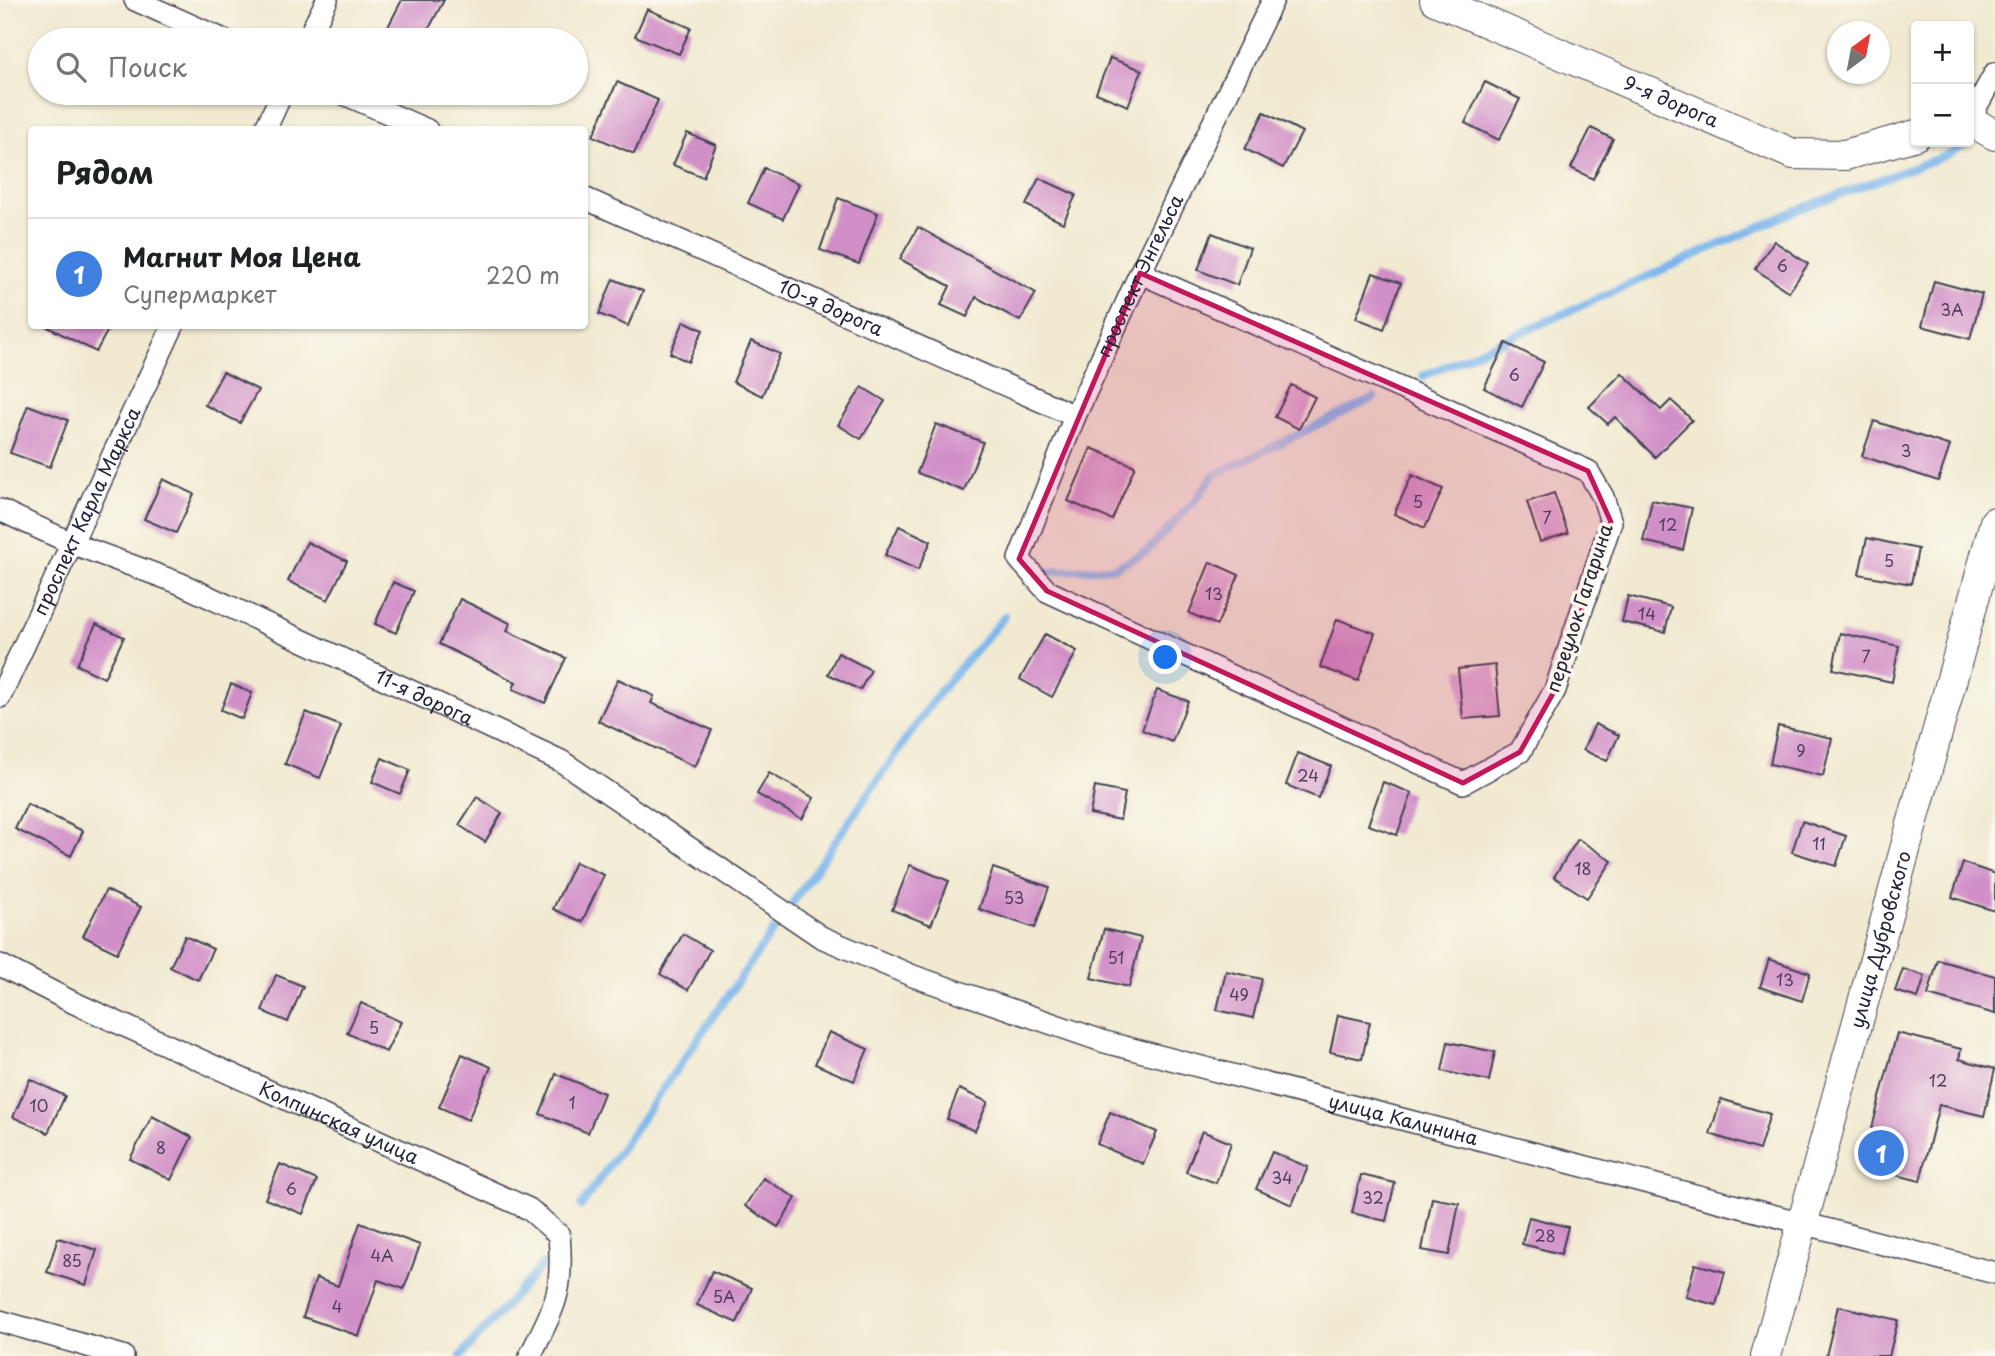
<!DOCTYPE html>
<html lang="ru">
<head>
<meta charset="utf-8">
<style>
	:root { --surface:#fff; --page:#f6f6f6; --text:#202124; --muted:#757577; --line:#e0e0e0; --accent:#c8321e }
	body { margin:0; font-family:"Playpen Sans",sans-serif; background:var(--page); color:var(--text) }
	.controls { position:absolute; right:21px; top:21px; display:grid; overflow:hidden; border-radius:7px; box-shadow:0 2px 5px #0004 }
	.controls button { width:63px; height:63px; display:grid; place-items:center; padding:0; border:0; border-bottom:2px solid var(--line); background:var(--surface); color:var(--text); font:35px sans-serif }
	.compass { position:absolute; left:1827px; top:21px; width:63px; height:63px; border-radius:50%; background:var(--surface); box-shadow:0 2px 5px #0004; rotate:32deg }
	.you { position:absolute; left:1166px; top:658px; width:24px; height:24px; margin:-18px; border:5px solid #fff; border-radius:50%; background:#1a73e8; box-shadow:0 0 0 10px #1a73e833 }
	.badge { display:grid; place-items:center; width:46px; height:46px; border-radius:50%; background:var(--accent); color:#fff; font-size:23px; font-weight:700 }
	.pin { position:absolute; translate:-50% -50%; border:4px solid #fff; box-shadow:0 2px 7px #0006 }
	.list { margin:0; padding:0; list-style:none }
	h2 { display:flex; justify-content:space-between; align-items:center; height:91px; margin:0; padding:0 28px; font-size:30px }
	h2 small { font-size:23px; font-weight:400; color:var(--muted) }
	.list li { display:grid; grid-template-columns:46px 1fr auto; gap:21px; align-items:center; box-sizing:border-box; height:112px; padding:0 28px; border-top:2px solid var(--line) }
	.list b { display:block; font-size:26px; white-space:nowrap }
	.list p { margin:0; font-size:23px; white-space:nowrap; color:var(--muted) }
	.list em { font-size:23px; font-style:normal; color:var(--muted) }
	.icon { flex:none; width:38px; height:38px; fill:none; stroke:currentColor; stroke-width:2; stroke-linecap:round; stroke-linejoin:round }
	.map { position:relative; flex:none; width:1995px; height:1356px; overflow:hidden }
	.search { position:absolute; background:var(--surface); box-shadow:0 2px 5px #0004; left:28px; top:28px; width:560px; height:77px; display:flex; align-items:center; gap:18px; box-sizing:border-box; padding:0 24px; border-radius:38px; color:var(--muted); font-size:26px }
	.panel { position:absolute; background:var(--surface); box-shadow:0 2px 5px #0004; left:28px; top:126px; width:560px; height:203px; border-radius:7px }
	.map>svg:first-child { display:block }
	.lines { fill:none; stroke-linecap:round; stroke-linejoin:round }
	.stream { stroke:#7bb6ec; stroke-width:8 }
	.building { fill:#d18fc8 }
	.street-casing { stroke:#414052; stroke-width:24 }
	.secondary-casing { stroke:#414052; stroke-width:32 }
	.street { stroke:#fff; stroke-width:21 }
	.secondary { stroke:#fff; stroke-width:30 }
	.marked { fill:#c2185b; fill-opacity:0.2; stroke:#c2185b; stroke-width:5; stroke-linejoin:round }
	.labels { text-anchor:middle; stroke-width:7; stroke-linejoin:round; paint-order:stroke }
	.number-label { font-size:16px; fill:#4e3d5e }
	.street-label { font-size:19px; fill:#22223b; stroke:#fbf7ec }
</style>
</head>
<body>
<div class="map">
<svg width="1995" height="1356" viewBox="0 0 1995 1356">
	<rect width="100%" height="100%" fill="#fbf7ec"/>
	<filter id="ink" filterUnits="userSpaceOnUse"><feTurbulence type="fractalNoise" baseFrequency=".0143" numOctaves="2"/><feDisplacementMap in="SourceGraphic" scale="14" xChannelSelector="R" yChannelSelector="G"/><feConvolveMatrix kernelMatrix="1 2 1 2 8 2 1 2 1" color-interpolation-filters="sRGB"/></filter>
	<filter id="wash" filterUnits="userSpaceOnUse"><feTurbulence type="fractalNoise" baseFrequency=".00686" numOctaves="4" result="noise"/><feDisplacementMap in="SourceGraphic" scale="28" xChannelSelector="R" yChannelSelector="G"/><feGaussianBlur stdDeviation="1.57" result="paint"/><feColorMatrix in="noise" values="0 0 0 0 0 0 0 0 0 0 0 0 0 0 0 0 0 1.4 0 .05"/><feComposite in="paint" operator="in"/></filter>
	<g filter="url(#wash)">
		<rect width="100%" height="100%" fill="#f1ead1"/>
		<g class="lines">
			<g class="stream">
				<polyline points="1423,376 1797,210 1950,154 1965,144"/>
				<polyline points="1043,572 1114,568 1147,551 1195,501 1214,475 1374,398"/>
				<polyline points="793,902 940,691 1005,616"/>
				<polyline points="581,1206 773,931"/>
				<polyline points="461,1356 543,1264"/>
			</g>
		</g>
		<g id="blocks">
			<g class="building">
				<polygon points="402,0 444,0 423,40 381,40"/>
				<polygon points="647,9 691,28 679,54 635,36"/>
				<polygon points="1110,58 1142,70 1128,106 1096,93"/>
				<polygon points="617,82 658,100 634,154 593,136"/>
				<polygon points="1485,82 1520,99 1499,140 1465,123"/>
				<polygon points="1264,112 1302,132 1283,168 1245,149"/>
				<polygon points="1591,128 1613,139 1593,179 1571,168"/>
				<polygon points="687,133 716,145 703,177 673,165"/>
				<polygon points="764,168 799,184 783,219 748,203"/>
				<polygon points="1039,178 1076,195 1063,223 1026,205"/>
				<polygon points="838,198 878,213 859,264 820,250"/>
				<polygon points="918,227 1036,293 1020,321 976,297 967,317 941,305 950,286 900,259"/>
				<polygon points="1212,233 1250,248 1237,285 1198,270"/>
				<polygon points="1774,241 1808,264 1789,292 1755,269"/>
				<polygon points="1373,273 1401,283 1384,329 1356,318"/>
				<polygon points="613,279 643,291 628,326 599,314"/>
				<polygon points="1934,281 1982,294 1970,339 1922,326"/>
				<polygon points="684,321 703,330 688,362 670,353"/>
				<polygon points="46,326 110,326 96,352"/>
				<polygon points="751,341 780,354 762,396 733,382"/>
				<polygon points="1506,343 1544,362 1522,407 1484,388"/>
				<polygon points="223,372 258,390 240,423 205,405"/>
				<polygon points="1622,373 1661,410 1671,400 1692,420 1655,457 1615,417 1608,424 1589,407"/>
				<polygon points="1291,385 1315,397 1299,429 1275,417"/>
				<polygon points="862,387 885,401 861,439 838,425"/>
				<polygon points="28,405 68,420 50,467 10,453"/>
				<polygon points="1874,421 1950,446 1938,481 1862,456"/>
				<polygon points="936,424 983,442 964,491 917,473"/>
				<polygon points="1091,448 1135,466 1112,520 1068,501"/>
				<polygon points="1412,475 1443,489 1425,528 1394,514"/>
				<polygon points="163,479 194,494 176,533 144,519"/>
				<polygon points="1554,493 1568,533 1540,542 1527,502"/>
				<polygon points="1652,500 1692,508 1683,550 1643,541"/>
				<polygon points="899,526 931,541 918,570 885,555"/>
				<polygon points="1867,538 1918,549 1911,584 1859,574"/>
				<polygon points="307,542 347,561 328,600 288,581"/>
				<polygon points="1210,562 1239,575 1217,625 1189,613"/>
				<polygon points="393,582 414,591 396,633 375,624"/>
				<polygon points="1628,596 1671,607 1665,632 1622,622"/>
				<polygon points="460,599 510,623 507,631 566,658 545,703 513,689 516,682 439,644"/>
				<polygon points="1337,619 1375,633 1358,681 1320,667"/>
				<polygon points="96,624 124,637 104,678 77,665"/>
				<polygon points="1840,633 1899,646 1892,682 1833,669"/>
				<polygon points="1045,634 1077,651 1052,697 1020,679"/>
				<polygon points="838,653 871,670 860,690 828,674"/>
				<polygon points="1495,665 1500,716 1463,719 1458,669"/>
				<polygon points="618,679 654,696 651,703 712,730 695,767 598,721"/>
				<polygon points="231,684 252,693 242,719 221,710"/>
				<polygon points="1157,690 1188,701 1172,742 1142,730"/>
				<polygon points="306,712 341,726 320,778 285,764"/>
				<polygon points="1595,724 1619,735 1607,761 1583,750"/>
				<polygon points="1778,726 1832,738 1823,776 1770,764"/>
				<polygon points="1298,753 1331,766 1318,798 1286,785"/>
				<polygon points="382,758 410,770 400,794 372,782"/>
				<polygon points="769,773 814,798 802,819 757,794"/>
				<polygon points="1383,782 1412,793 1397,835 1368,825"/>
				<polygon points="1095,787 1125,793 1120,820 1090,814"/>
				<polygon points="477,797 502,813 485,842 459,825"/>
				<polygon points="27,804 83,831 71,856 15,829"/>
				<polygon points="1802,821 1846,836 1836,866 1792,852"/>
				<polygon points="1578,839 1612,861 1587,898 1554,877"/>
				<polygon points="575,862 604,875 582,922 553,909"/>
				<polygon points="1963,863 1995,874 1995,911 1952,897"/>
				<polygon points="910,865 949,881 931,925 892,910"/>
				<polygon points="993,868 1049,887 1035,928 979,909"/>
				<polygon points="106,890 141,907 117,953 83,936"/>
				<polygon points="1104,929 1141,938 1129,987 1091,978"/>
				<polygon points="683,934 710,950 688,990 660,974"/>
				<polygon points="185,936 213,949 198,980 170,967"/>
				<polygon points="1769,959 1810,973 1802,1001 1760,987"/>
				<polygon points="1938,960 1995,976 1995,1014 1928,995"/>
				<polygon points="1903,969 1925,976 1918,998 1895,991"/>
				<polygon points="1226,971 1262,979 1253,1018 1217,1010"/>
				<polygon points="276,975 303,986 288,1022 262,1011"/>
				<polygon points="361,1003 401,1022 386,1052 347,1033"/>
				<polygon points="1338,1015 1370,1022 1362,1059 1330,1052"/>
				<polygon points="829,1032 868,1049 854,1081 815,1064"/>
				<polygon points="1897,1033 1961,1049 1959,1059 1995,1069 1984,1116 1939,1105 1920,1181 1862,1166"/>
				<polygon points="1448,1042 1495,1052 1489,1081 1442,1071"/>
				<polygon points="462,1054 491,1067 468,1120 439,1107"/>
				<polygon points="556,1074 604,1093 588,1133 540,1114"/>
				<polygon points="30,1079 65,1096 48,1133 13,1117"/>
				<polygon points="959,1089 988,1102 975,1131 947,1119"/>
				<polygon points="1721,1099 1770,1114 1759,1150 1710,1134"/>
				<polygon points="1110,1112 1157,1132 1143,1164 1097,1144"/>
				<polygon points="152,1116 192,1137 171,1180 130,1159"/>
				<polygon points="1202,1131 1231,1143 1216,1183 1186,1172"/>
				<polygon points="1272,1152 1308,1167 1292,1205 1256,1189"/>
				<polygon points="280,1164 317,1180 303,1214 265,1199"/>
				<polygon points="1361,1175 1395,1183 1386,1221 1352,1213"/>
				<polygon points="763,1178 796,1198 778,1227 745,1206"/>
				<polygon points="1432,1198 1459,1203 1449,1255 1422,1250"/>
				<polygon points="1529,1217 1568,1227 1561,1254 1522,1244"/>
				<polygon points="360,1223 420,1245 404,1289 378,1280 359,1336 303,1317 316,1278 338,1286"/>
				<polygon points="58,1238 97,1250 86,1285 47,1272"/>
				<polygon points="1695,1264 1725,1272 1716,1305 1686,1297"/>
				<polygon points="712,1271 752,1288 737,1323 697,1305"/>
				<polygon points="1838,1306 1898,1320 1889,1356 1826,1356"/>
			</g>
		</g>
	</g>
	<g filter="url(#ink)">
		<use href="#blocks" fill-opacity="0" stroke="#414052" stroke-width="2"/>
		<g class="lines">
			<g class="street-casing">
				<g id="street">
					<polyline points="135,0 224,40"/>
					<polyline points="307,40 327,0"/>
					<polyline points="342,93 427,130"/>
					<polyline points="1969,120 1995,73"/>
					<polyline points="265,130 282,93"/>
					<path id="s1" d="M584,198L1075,416"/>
					<path id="s2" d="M1140,273L1588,471L1603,497L1611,522L1555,690L1520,752L1463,783L1047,591L1019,559L1075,416L1140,273L1273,0"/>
					<path id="s3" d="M0,510L71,543L179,583L561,761L821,937L913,976L1105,1042L1995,1273"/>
					<path id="s4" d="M0,697L173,326"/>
					<path id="s5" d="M0,965L70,1001L529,1209L559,1235C564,1293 555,1305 530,1356"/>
					<polyline points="0,1321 123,1356"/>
				</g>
			</g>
			<g class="secondary-casing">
				<g id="secondary">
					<path id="s6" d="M1435,0L1793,154L1845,155L1916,135"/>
					<polyline points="1969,120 1995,135"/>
					<path id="s7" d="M1766,1356L1995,522"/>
				</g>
			</g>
			<use href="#street" class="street"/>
			<use href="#secondary" class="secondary"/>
		</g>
	</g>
	<path class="marked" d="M1140,273L1588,471L1611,522L1555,690L1520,752L1463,783L1047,591L1019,559Z"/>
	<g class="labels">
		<g class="number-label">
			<text x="1782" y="272">6</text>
			<text x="1952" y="316">3А</text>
			<text x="1514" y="381">6</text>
			<text x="1906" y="457">3</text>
			<text x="1418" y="508">5</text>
			<text x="1547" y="524">7</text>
			<text x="1668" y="531">12</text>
			<text x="1889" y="567">5</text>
			<text x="1214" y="600">13</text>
			<text x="1647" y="620">14</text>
			<text x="1866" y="663">7</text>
			<text x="1801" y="757">9</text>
			<text x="1308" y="782">24</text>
			<text x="1819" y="850">11</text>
			<text x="1583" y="875">18</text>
			<text x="1014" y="904">53</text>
			<text x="1116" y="964">51</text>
			<text x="1785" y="986">13</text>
			<text x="1239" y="1001">49</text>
			<text x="374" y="1034">5</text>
			<text x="1938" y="1087">12</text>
			<text x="572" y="1109">1</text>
			<text x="39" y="1112">10</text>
			<text x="161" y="1154">8</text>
			<text x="1282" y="1184">34</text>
			<text x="291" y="1195">6</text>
			<text x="1373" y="1204">32</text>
			<text x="1545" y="1242">28</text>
			<text x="382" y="1262">4А</text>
			<text x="72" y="1267">85</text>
			<text x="724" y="1303">5А</text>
			<text x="337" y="1313">4</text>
		</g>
		<g class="street-label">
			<text dy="7" stroke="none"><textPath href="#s6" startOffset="257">9-я дорога</textPath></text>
			<text dy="7" stroke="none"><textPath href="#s2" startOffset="1668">проспект Энгельса</textPath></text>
			<text dy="7" stroke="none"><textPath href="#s1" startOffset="270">10-я дорога</textPath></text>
			<text dy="7" stroke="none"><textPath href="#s4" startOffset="205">проспект Карла Маркса</textPath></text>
			<text transform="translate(1579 608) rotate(-72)" y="7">переулок Гагарина</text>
			<text dy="7" stroke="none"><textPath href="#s3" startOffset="464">11-я дорога</textPath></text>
			<text dy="7" stroke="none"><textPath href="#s7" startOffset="432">улица Дубровского</textPath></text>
			<text dy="7" stroke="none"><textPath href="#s3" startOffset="1540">улица Калинина</textPath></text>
			<text dy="7" stroke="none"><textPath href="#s5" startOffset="374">Колпинская улица</textPath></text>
		</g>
	</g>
</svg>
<div class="controls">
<button>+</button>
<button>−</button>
</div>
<svg class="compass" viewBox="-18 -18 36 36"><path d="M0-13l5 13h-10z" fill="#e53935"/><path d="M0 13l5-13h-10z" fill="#757577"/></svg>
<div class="you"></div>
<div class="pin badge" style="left:1881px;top:1153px;background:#3f7fe0">1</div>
<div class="search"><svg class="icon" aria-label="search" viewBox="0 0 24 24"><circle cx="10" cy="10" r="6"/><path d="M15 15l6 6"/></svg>Поиск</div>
<section class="panel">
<h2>Рядом<small></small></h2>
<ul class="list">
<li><span class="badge" style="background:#3f7fe0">1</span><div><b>Магнит Моя Цена</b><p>Супермаркет</p></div><em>220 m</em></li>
</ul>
</section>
</div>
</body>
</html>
